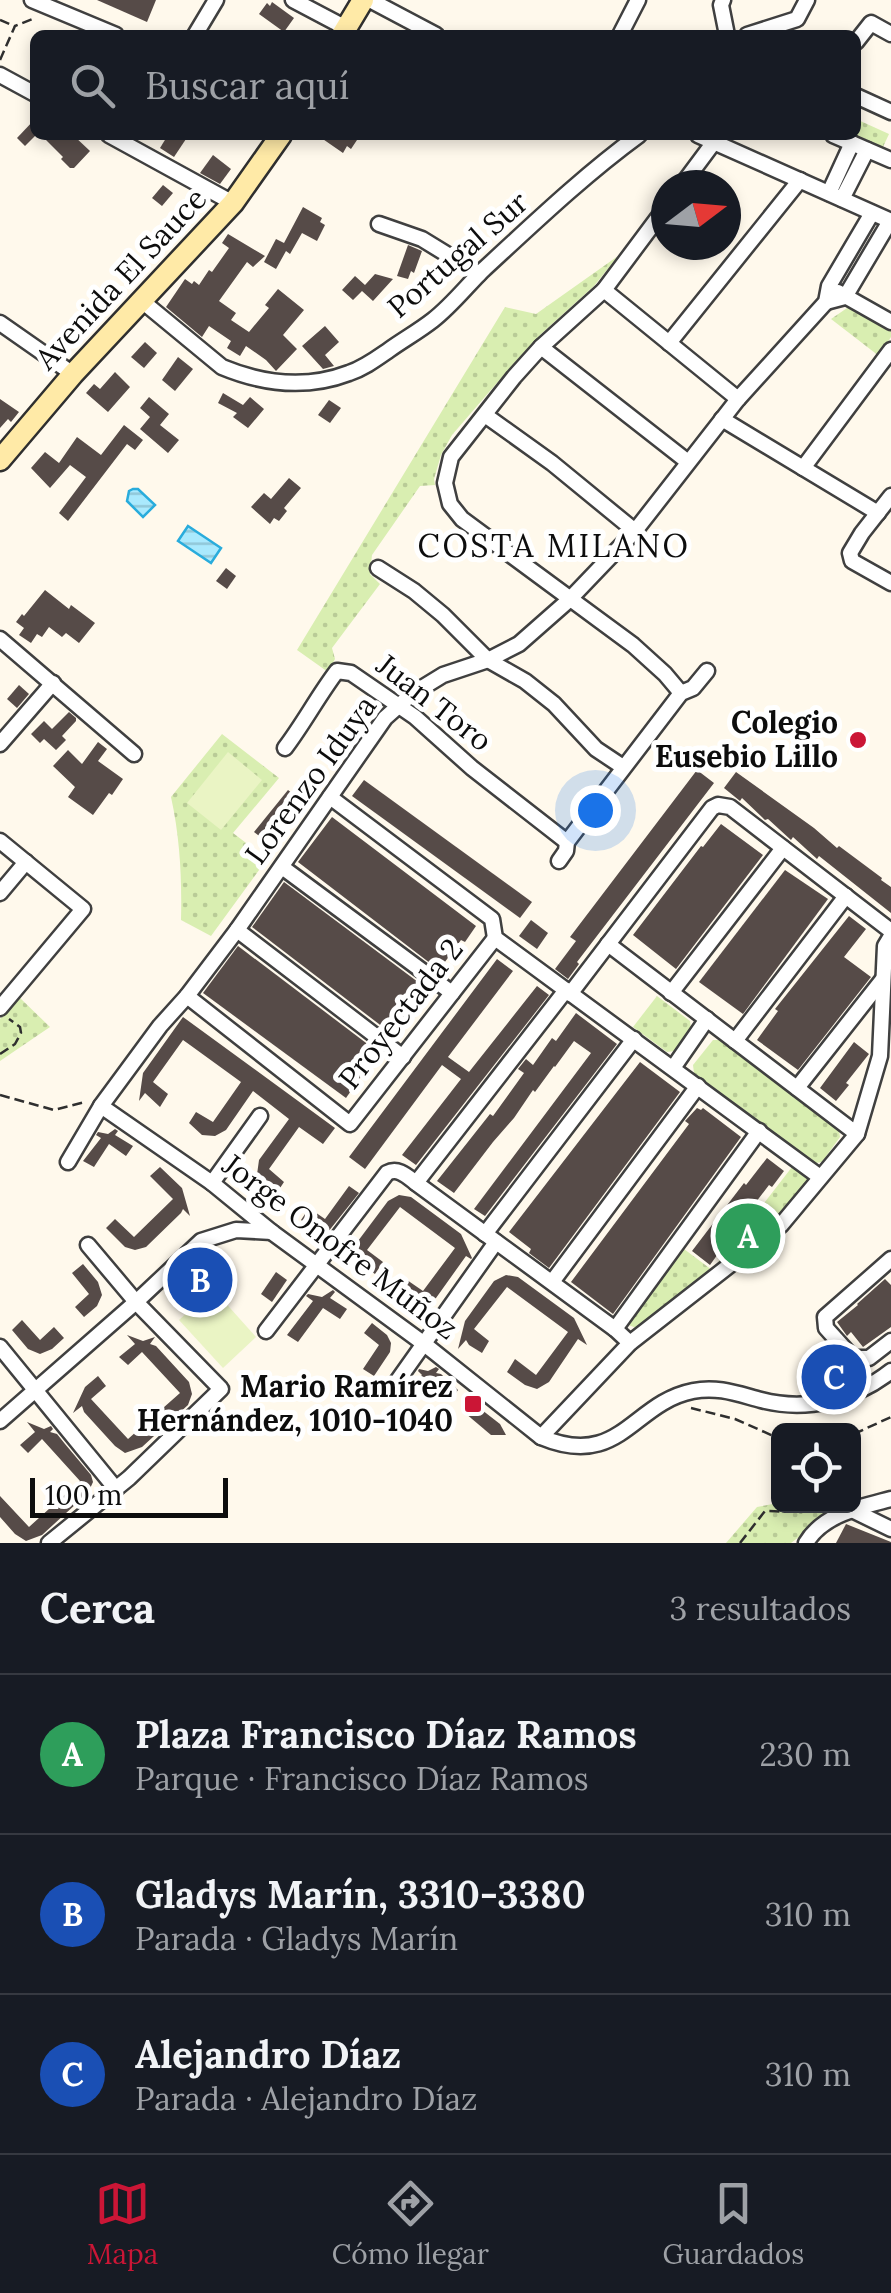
<!DOCTYPE html>
<html lang="es">
<head>
<meta charset="utf-8">
<style>
	:root { --surface:#171b24; --page:#242831; --text:#f1f3f6; --muted:#9ea1a6; --line:#363941; --accent:#cb1636 }
	body { margin:0; font-family:Lora,serif; background:var(--page); color:var(--text) }
	.controls { position:absolute; right:30px; bottom:30px; display:grid; overflow:hidden; border-radius:15px; box-shadow:0 5px 15px #0003 }
	.controls button { width:90px; height:90px; display:grid; place-items:center; padding:0; border:0; border-bottom:2px solid var(--line); background:var(--surface); color:var(--text); font:50px sans-serif }
	.compass { position:absolute; left:651px; top:170px; width:90px; height:90px; border-radius:50%; background:var(--surface); box-shadow:0 5px 15px #0003; rotate:74deg }
	.scale { position:absolute; left:30px; bottom:25px; width:198px; box-sizing:border-box; padding-left:10px; border:5px solid #0d0d0d; border-top:0; font-size:28px; line-height:35px; white-space:nowrap; color:#0d0d0d; -webkit-text-stroke:8px #fff; paint-order:stroke }
	.you { position:absolute; left:595px; top:810px; width:35px; height:35px; margin:-25px; border:8px solid #fff; border-radius:50%; background:#1a73e8; box-shadow:0 0 0 15px #1a73e833 }
	.badge { display:grid; place-items:center; width:65px; height:65px; border-radius:50%; background:var(--accent); color:#fff; font-size:32px; font-weight:700 }
	.pin { position:absolute; translate:-50% -50%; border:5px solid #fff; box-shadow:0 2px 10px #0006 }
	.list { margin:0; padding:0; list-style:none }
	h2 { display:flex; justify-content:space-between; align-items:center; height:130px; margin:0; padding:0 40px; font-size:42px }
	h2 small { font-size:32px; font-weight:400; color:var(--muted) }
	.list li { display:grid; grid-template-columns:65px 1fr auto; gap:30px; align-items:center; box-sizing:border-box; height:160px; padding:0 40px; border-top:2px solid var(--line) }
	.list b { display:block; font-size:38px; white-space:nowrap }
	.list p { margin:0; font-size:32px; white-space:nowrap; color:var(--muted) }
	.list em { font-size:32px; font-style:normal; color:var(--muted) }
	.icon { flex:none; width:55px; height:55px; fill:none; stroke:currentColor; stroke-width:2; stroke-linecap:round; stroke-linejoin:round }
	.map { position:relative; flex:none; width:891px; height:1543px; overflow:hidden }
	.search { position:absolute; background:var(--surface); box-shadow:0 5px 15px #0003; left:30px; right:30px; top:30px; height:110px; display:flex; align-items:center; gap:25px; box-sizing:border-box; padding:0 35px; border-radius:15px; color:var(--muted); font-size:38px }
	.sheet { height:610px; background:var(--surface) }
	nav { display:flex; justify-content:space-around; align-items:center; box-sizing:border-box; height:140px; border-top:2px solid var(--line); background:var(--surface); font-size:28px; color:var(--muted) }
	nav a { display:grid; justify-items:center; gap:5px }
	nav .on { color:var(--accent) }
	.map>svg:first-child { display:block }
	.park { fill:url(#park-dots) }
	.pitch { fill:#eaf4c4 }
	.water { fill:url(#water-rules); stroke:#29acdc; stroke-width:2.5 }
	.building { fill:#564b48 }
	.lines { fill:none; stroke-linecap:round; stroke-linejoin:round }
	.street-casing { stroke:#404040; stroke-width:19 }
	.secondary-casing { stroke:#2f2f2f; stroke-width:25 }
	.path { stroke:#2f2f2f; stroke-width:2.5; stroke-dasharray:10 5; stroke-linecap:butt }
	.street { stroke:#fff; stroke-width:14 }
	.secondary { stroke:#ffeaa7; stroke-width:20 }
	.poi-dot { fill:#cb1636; stroke:#fff; stroke-width:4 }
	.labels { text-anchor:middle; stroke-width:10; stroke-linejoin:round; paint-order:stroke }
	.street-label { font-size:30px; fill:#0d0d0d; stroke:#fff }
	.poi-label { font-size:30px; font-weight:bold; fill:#0d0d0d; stroke:#fff; text-anchor:end }
	.neighbourhood-label { font-size:32px; letter-spacing:2.5px; fill:#0d0d0d; stroke:#fff }
</style>
</head>
<body>
<div class="map">
<svg width="891" height="1543" viewBox="0 0 891 1543">
	<defs>
		<pattern id="park-dots" width="8" height="8" patternUnits="userSpaceOnUse" patternTransform="scale(2.5)"><rect width="8" height="8" fill="#d9eeb1"/><path d="M2 2h.1M6 6h.1" fill="none" stroke="#b9cb97" stroke-width="1.8" stroke-linecap="round"/></pattern>
		<pattern id="water-rules" width="6" height="5" patternUnits="userSpaceOnUse" patternTransform="scale(2.5)"><rect width="6" height="5" fill="#aae9fd"/><path d="M0 2.5h6" fill="none" stroke="#91c7d8"/></pattern>
	</defs>
	<rect width="100%" height="100%" fill="#fff9ec"/>
	<g class="park">
		<polygon points="856,119 889,134 883,147 856,135"/>
		<polygon points="618,256 594,286 541,334 514,363 452,435 441,455 434,479 435,485 420,486 372,555 370,574 380,584 332,648 335,659 328,672 297,650 505,307 536,314"/>
		<polygon points="850,306 891,329 891,337 879,356 831,319"/>
		<path d="M222,734L279,778L233,833L267,859L211,936L181,920C182,878 180,838 171,797Z"/>
		<polygon points="657,996 690,1021 691,1029 675,1051 667,1052 633,1027"/>
		<polygon points="19,997 50,1027 0,1061 0,1019"/>
		<polygon points="713,1040 719,1040 839,1131 840,1137 822,1162 816,1163 694,1073 693,1065"/>
		<polygon points="792,1167 808,1179 774,1222 636,1328 626,1324 684,1249 712,1270"/>
		<polygon points="778,1503 778,1506 838,1507 791,1543 726,1543 757,1507"/>
	</g>
	<g class="pitch">
		<polygon points="228,752 262,780 221,830 187,803"/>
		<polygon points="213,1289 256,1337 223,1368 179,1320"/>
	</g>
	<g class="water">
		<polygon points="133,489 138,489 155,505 143,517 127,501 129,491"/>
		<polygon points="188,526 221,548 211,563 178,541"/>
	</g>
	<g class="building">
		<polygon points="97,0 156,0 147,22"/>
		<polygon points="272,2 294,18 284,32 259,14 267,3 270,6"/>
		<polygon points="35,119 35,136 25,146 17,138"/>
		<polygon points="41,135 73,135 90,151 74,168 70,168 61,159 63,157"/>
		<polygon points="168,135 180,135 186,139 174,157 160,148"/>
		<polygon points="317,135 355,135 353,137 357,140 351,149 347,146 343,153"/>
		<polygon points="213,155 231,169 220,184 200,173"/>
		<polygon points="163,185 173,193 162,206 152,198"/>
		<polygon points="303,207 322,218 320,222 325,225 317,241 302,233 290,254 286,251 276,269 264,262 276,239 284,243"/>
		<polygon points="228,234 265,256 253,267 247,262 219,301 236,313 231,320 249,332 269,308 265,305 278,289 304,310 283,335 297,349 276,371 266,360 246,346 240,356 227,348 231,341 209,326 202,337 166,307 185,279 192,284 194,281 199,285 209,270 212,272 229,248 222,243"/>
		<polygon points="408,245 422,251 414,273 411,271 408,279 397,276"/>
		<polygon points="375,274 393,279 373,301 362,291 353,300 342,290 355,276 365,285"/>
		<polygon points="325,326 339,342 325,355 334,366 323,369 302,346"/>
		<polygon points="145,342 157,353 144,368 131,357"/>
		<polygon points="178,357 193,369 175,391 162,380"/>
		<polygon points="115,372 130,387 108,412 86,393 94,384 100,389"/>
		<polygon points="223,393 243,405 250,397 264,409 248,428 233,417 237,413 218,403"/>
		<polygon points="149,397 169,414 160,425 179,440 168,453 140,429 150,417 140,408"/>
		<polygon points="0,399 19,412 11,422 8,419 0,428"/>
		<polygon points="329,400 341,408 330,423 318,415"/>
		<polygon points="124,425 143,440 135,450 127,444 68,521 59,513 86,477 70,465 50,488 31,468 45,452 59,463 77,437 101,455"/>
		<polygon points="289,478 301,488 284,508 287,511 279,521 274,518 270,524 251,507 264,493 271,499"/>
		<polygon points="226,568 236,576 227,589 216,581"/>
		<polygon points="45,590 69,609 71,605 95,623 79,643 66,633 62,637 49,627 42,637 37,634 31,643 19,635 24,628 16,622 22,614 24,616"/>
		<polygon points="19,685 29,694 17,708 7,699"/>
		<polygon points="69,712 76,718 76,721 62,736 66,740 56,750 44,739 40,743 31,734 44,721 52,729"/>
		<polygon points="98,742 107,749 98,761 123,779 112,795 109,793 93,815 68,797 75,787 53,766 68,750 82,764"/>
		<polygon points="697,770 714,783 577,962 579,964 568,979 555,969 576,941 570,937"/>
		<polygon points="736,772 814,828 837,848 839,846 882,878 881,880 891,887 891,913 819,856 817,859 793,837 791,840 768,819 765,820 742,798 740,801 724,788"/>
		<polygon points="364,780 532,902 520,918 352,796"/>
		<polygon points="288,790 304,803 271,845 254,832"/>
		<polygon points="332,817 476,926 465,942 461,940 439,970 298,862"/>
		<polygon points="721,824 763,855 676,969 633,935 701,846 703,847"/>
		<polygon points="785,870 828,899 743,1014 699,982"/>
		<polygon points="284,882 426,988 392,1034 252,927"/>
		<polygon points="849,916 866,929 844,957 871,977 798,1070 757,1040 778,1011 775,1009"/>
		<polygon points="531,920 548,933 537,949 519,936"/>
		<polygon points="238,946 378,1052 346,1098 203,993"/>
		<polygon points="497,959 513,971 448,1057 469,1072 537,986 549,995 416,1165 402,1155 461,1079 442,1065 365,1169 349,1157"/>
		<polygon points="576,1013 617,1044 485,1216 474,1209 591,1053 574,1041 555,1067 554,1066 535,1092 533,1090 514,1118 493,1142 454,1193 437,1181 490,1114 493,1116 524,1073 518,1069 526,1059 533,1065 552,1038 556,1041"/>
		<polygon points="183,1017 335,1128 323,1144 299,1127 269,1169 284,1182 276,1194 261,1180 255,1189 259,1160 289,1119 253,1091 226,1130 215,1136 202,1135 189,1123 196,1112 213,1122 241,1082 190,1045 183,1040 153,1082 168,1094 160,1107 145,1093 139,1101 143,1073"/>
		<polygon points="854,1042 869,1054 846,1083 849,1085 836,1101 820,1088"/>
		<polygon points="640,1062 680,1092 549,1268 529,1253 531,1249 509,1232"/>
		<polygon points="697,1108 701,1110 703,1108 741,1137 613,1314 571,1282 689,1124 685,1121"/>
		<polygon points="115,1129 118,1131 115,1135 133,1146 126,1156 109,1144 94,1167 83,1161 101,1138 96,1135 98,1132 108,1134"/>
		<polygon points="767,1158 784,1171 772,1187 769,1185 743,1219 710,1265 692,1251 744,1183 746,1185"/>
		<polygon points="160,1167 182,1188 190,1216 183,1209 181,1213 146,1247 135,1250 125,1247 106,1228 115,1219 134,1237 173,1199 150,1176"/>
		<polygon points="349,1186 359,1193 328,1232 315,1231 301,1220 309,1208 325,1219"/>
		<polygon points="399,1195 411,1197 461,1234 472,1258 471,1259 466,1256 436,1298 424,1305 412,1302 398,1292 407,1280 423,1291 455,1248 400,1207 367,1250 383,1262 375,1274 362,1265 359,1260 351,1271 358,1241 388,1201"/>
		<polygon points="83,1264 98,1282 102,1295 97,1306 84,1317 75,1307 89,1294 72,1273"/>
		<polygon points="276,1272 287,1280 272,1302 261,1294"/>
		<polygon points="506,1275 518,1277 574,1318 587,1345 578,1339 549,1382 537,1389 525,1385 507,1372 515,1359 536,1375 568,1332 507,1287 474,1329 489,1341 482,1353 469,1345 466,1340 458,1349 465,1321 494,1281"/>
		<polygon points="885,1279 891,1285 891,1327 863,1347 851,1332 847,1336 837,1322 858,1305 857,1304"/>
		<polygon points="333,1290 335,1292 330,1298 347,1309 340,1319 323,1308 298,1342 287,1335 313,1301 306,1296 308,1294 322,1297"/>
		<polygon points="22,1320 40,1340 54,1327 64,1338 52,1349 40,1354 28,1349 12,1330"/>
		<polygon points="372,1323 387,1335 391,1343 390,1352 374,1376 363,1369 379,1345 364,1333"/>
		<polygon points="127,1335 143,1341 155,1337 150,1344 156,1346 189,1382 192,1394 188,1405 142,1447 125,1453 115,1446 84,1412 82,1406 73,1413 85,1387 98,1376 106,1386 91,1399 128,1439 180,1393 142,1352 128,1365 119,1357 135,1344"/>
		<polygon points="436,1367 439,1369 436,1373 441,1374 458,1390 451,1400 430,1381 418,1399 407,1392 422,1375 418,1371 419,1369 428,1371"/>
		<polygon points="473,1403 500,1424 506,1435 491,1435 465,1413"/>
		<polygon points="27,1422 44,1429 51,1426 53,1429 50,1432 57,1434 65,1444 91,1475 93,1482 88,1493 42,1535 26,1541 15,1534 0,1517 0,1496 29,1527 80,1481 42,1439 28,1453 20,1445 35,1432"/>
		<polygon points="846,1524 891,1542 891,1543 836,1543"/>
	</g>
	<g class="lines">
		<g class="street-casing">
			<g id="street">
				<polyline points="32,0 116,35"/>
				<polyline points="293,0 346,28"/>
				<polyline points="370,0 436,35"/>
				<polyline points="723,0 721,5 727,35"/>
				<polyline points="195,35 216,0"/>
				<polyline points="620,35 638,0"/>
				<polyline points="747,35 797,19 807,0"/>
				<polyline points="856,42 871,23 891,34"/>
				<polyline points="0,75 35,94"/>
				<polyline points="856,96 891,112"/>
				<polyline points="109,135 233,203"/>
				<polyline points="698,135 891,221"/>
				<polyline points="833,135 891,160"/>
				<polyline points="682,185 714,142"/>
				<polyline points="829,193 852,143"/>
				<polyline points="842,199 867,150"/>
				<polyline points="666,207 604,290 541,347 514,377 451,457 445,483 450,504 462,519 633,645 665,674 681,693"/>
				<polyline points="379,224 422,239 479,274"/>
				<polyline points="604,290 738,399"/>
				<polyline points="838,292 891,322"/>
				<path d="M142,301L222,367C263,384 307,389 349,373C364,368 376,359 389,350C403,340 419,331 433,320C451,306 466,287 482,271C533,224 583,176 639,135"/>
				<polyline points="826,302 845,297 890,221"/>
				<polyline points="0,323 73,374"/>
				<polyline points="669,343 800,180"/>
				<polyline points="541,347 688,462"/>
				<polyline points="485,415 552,463 635,531"/>
				<polyline points="722,419 878,513"/>
				<polyline points="803,468 891,350"/>
				<polyline points="891,496 862,533 850,553 852,561 891,583"/>
				<polyline points="378,568 414,591 443,615 488,660 525,681 554,704 596,749 623,767"/>
				<polyline points="0,639 134,754"/>
				<polyline points="0,744 53,683"/>
				<path d="M285,748C304,723 318,696 337,671L351,673L415,717L472,768L567,842"/>
				<polyline points="330,797 492,919 495,938 820,1177"/>
				<polyline points="0,841 83,909 0,1008"/>
				<polyline points="559,861 566,851 567,842 681,693 693,688 707,671"/>
				<polyline points="282,867 452,993"/>
				<polyline points="0,893 26,862"/>
				<polyline points="237,930 403,1057"/>
				<polyline points="608,944 857,1134"/>
				<polyline points="671,993 783,848"/>
				<polyline points="570,994 712,808 718,805 730,807 891,931"/>
				<polyline points="187,996 350,1124 495,938"/>
				<polyline points="735,1041 846,896"/>
				<polyline points="673,1068 707,1019"/>
				<polyline points="797,1088 883,979"/>
				<path d="M101,1106L212,1183L273,1233L423,1343L541,1437C620,1470 632,1403 693,1391C718,1386 738,1394 761,1400C807,1412 854,1400 891,1371"/>
				<polyline points="68,1162 101,1106 160,1026 187,996 237,930 385,718 412,694 443,675 488,660 519,644 569,600 635,531 738,399 826,302 829,286 872,213"/>
				<polyline points="212,1183 260,1116"/>
				<polyline points="416,1183 566,990"/>
				<polyline points="485,1234 634,1039"/>
				<polyline points="891,1259 825,1317 826,1328 853,1358 869,1358 891,1341"/>
				<polyline points="552,1282 698,1086"/>
				<polyline points="615,1329 759,1131"/>
				<path d="M266,1331L387,1173C398,1167 407,1176 416,1183L615,1329L630,1343"/>
				<polyline points="0,1347 116,1489"/>
				<polyline points="391,1390 496,1242"/>
				<polyline points="0,1421 136,1302 201,1241 236,1230 272,1232"/>
				<polyline points="541,1437 630,1343 781,1225 857,1134 880,1056 885,946 891,936"/>
				<polyline points="852,1510 891,1529"/>
				<polyline points="49,1543 129,1478 221,1389 136,1302 88,1245"/>
				<path d="M806,1543C823,1514 861,1507 891,1499"/>
			</g>
		</g>
		<g class="secondary-casing">
			<g id="secondary">
				<polyline points="342,35 363,0"/>
				<polyline points="0,460 73,374 233,203 281,135"/>
			</g>
		</g>
		<g class="path">
			<polyline points="0,20 14,26"/>
			<polyline points="0,60 15,26 35,18"/>
			<polyline points="0,1054 15,1044 21,1033 20,1027 9,1019"/>
			<polyline points="0,1095 54,1110 85,1102"/>
			<polyline points="691,1408 735,1419 778,1438"/>
			<polyline points="854,1434 891,1417"/>
			<polyline points="740,1543 765,1511 802,1512 807,1506"/>
		</g>
		<use href="#street" class="street"/>
		<use href="#secondary" class="secondary"/>
	</g>
	<g class="poi-dot">
		<circle cx="858" cy="740" r="10"/>
		<rect x="463" y="1394" width="20" height="20" rx="5"/>
	</g>
	<g class="labels">
		<g class="street-label">
			<text transform="translate(458 255) rotate(-41)" y="10">Portugal Sur</text>
			<text transform="translate(121 279) rotate(-47)" y="10">Avenida El Sauce</text>
			<text transform="translate(434 703) rotate(38)" y="10">Juan Toro</text>
			<text transform="translate(311 780) rotate(-54)" y="10">Lorenzo Iduya</text>
			<text transform="translate(401 1014) rotate(-52)" y="10">Proyectada 2</text>
			<text transform="translate(340 1247) rotate(37)" y="10">Jorge Onofre Muñoz</text>
		</g>
		<g class="poi-label">
			<text x="838" y="733">Colegio<tspan x="838" dy="34">Eusebio Lillo</tspan></text>
			<text x="453" y="1397">Mario Ramírez<tspan x="453" dy="34">Hernández, 1010-1040</tspan></text>
		</g>
		<g class="neighbourhood-label">
			<text x="554" y="557">COSTA MILANO</text>
		</g>
	</g>
</svg>
<div class="controls">
<button><svg class="icon" aria-label="locate" viewBox="0 0 24 24"><circle cx="12" cy="12" r="6"/><path d="M12 2v4M12 18v4M2 12h4M18 12h4"/></svg></button>
</div>
<svg class="compass" viewBox="-18 -18 36 36"><path d="M0-13l5 13h-10z" fill="#e53935"/><path d="M0 13l5-13h-10z" fill="#9ea1a6"/></svg>
<div class="scale">100 m</div>
<div class="you"></div>
<div class="pin badge" style="left:748px;top:1236px;background:#2e9e5b">A</div>
<div class="pin badge" style="left:200px;top:1280px;background:#1a4fb4">B</div>
<div class="pin badge" style="left:834px;top:1377px;background:#1a4fb4">C</div>
<div class="search"><svg class="icon" aria-label="search" viewBox="0 0 24 24"><circle cx="10" cy="10" r="6"/><path d="M15 15l6 6"/></svg>Buscar aquí</div>
</div>
<section class="sheet">
<h2>Cerca<small>3 resultados</small></h2>
<ul class="list">
<li><span class="badge" style="background:#2e9e5b">A</span><div><b>Plaza Francisco Díaz Ramos</b><p>Parque · Francisco Díaz Ramos</p></div><em>230 m</em></li>
<li><span class="badge" style="background:#1a4fb4">B</span><div><b>Gladys Marín, 3310-3380</b><p>Parada · Gladys Marín</p></div><em>310 m</em></li>
<li><span class="badge" style="background:#1a4fb4">C</span><div><b>Alejandro Díaz</b><p>Parada · Alejandro Díaz</p></div><em>310 m</em></li>
</ul>
</section>
<nav>
<a class="on"><svg class="icon" aria-label="map" viewBox="0 0 24 24"><path d="M3 6l6-2 6 2 6-2v14l-6 2-6-2-6 2zM9 4v14M15 6v14"/></svg>Mapa</a>
<a><svg class="icon" aria-label="directions" viewBox="0 0 24 24"><path d="M12 3l9 9-9 9-9-9zM9 14v-3h6M13 9l2 2-2 2"/></svg>Cómo llegar</a>
<a><svg class="icon" aria-label="saved" viewBox="0 0 24 24"><path d="M7 4h10v16l-5-4-5 4z"/></svg>Guardados</a>
</nav>
</body>
</html>
